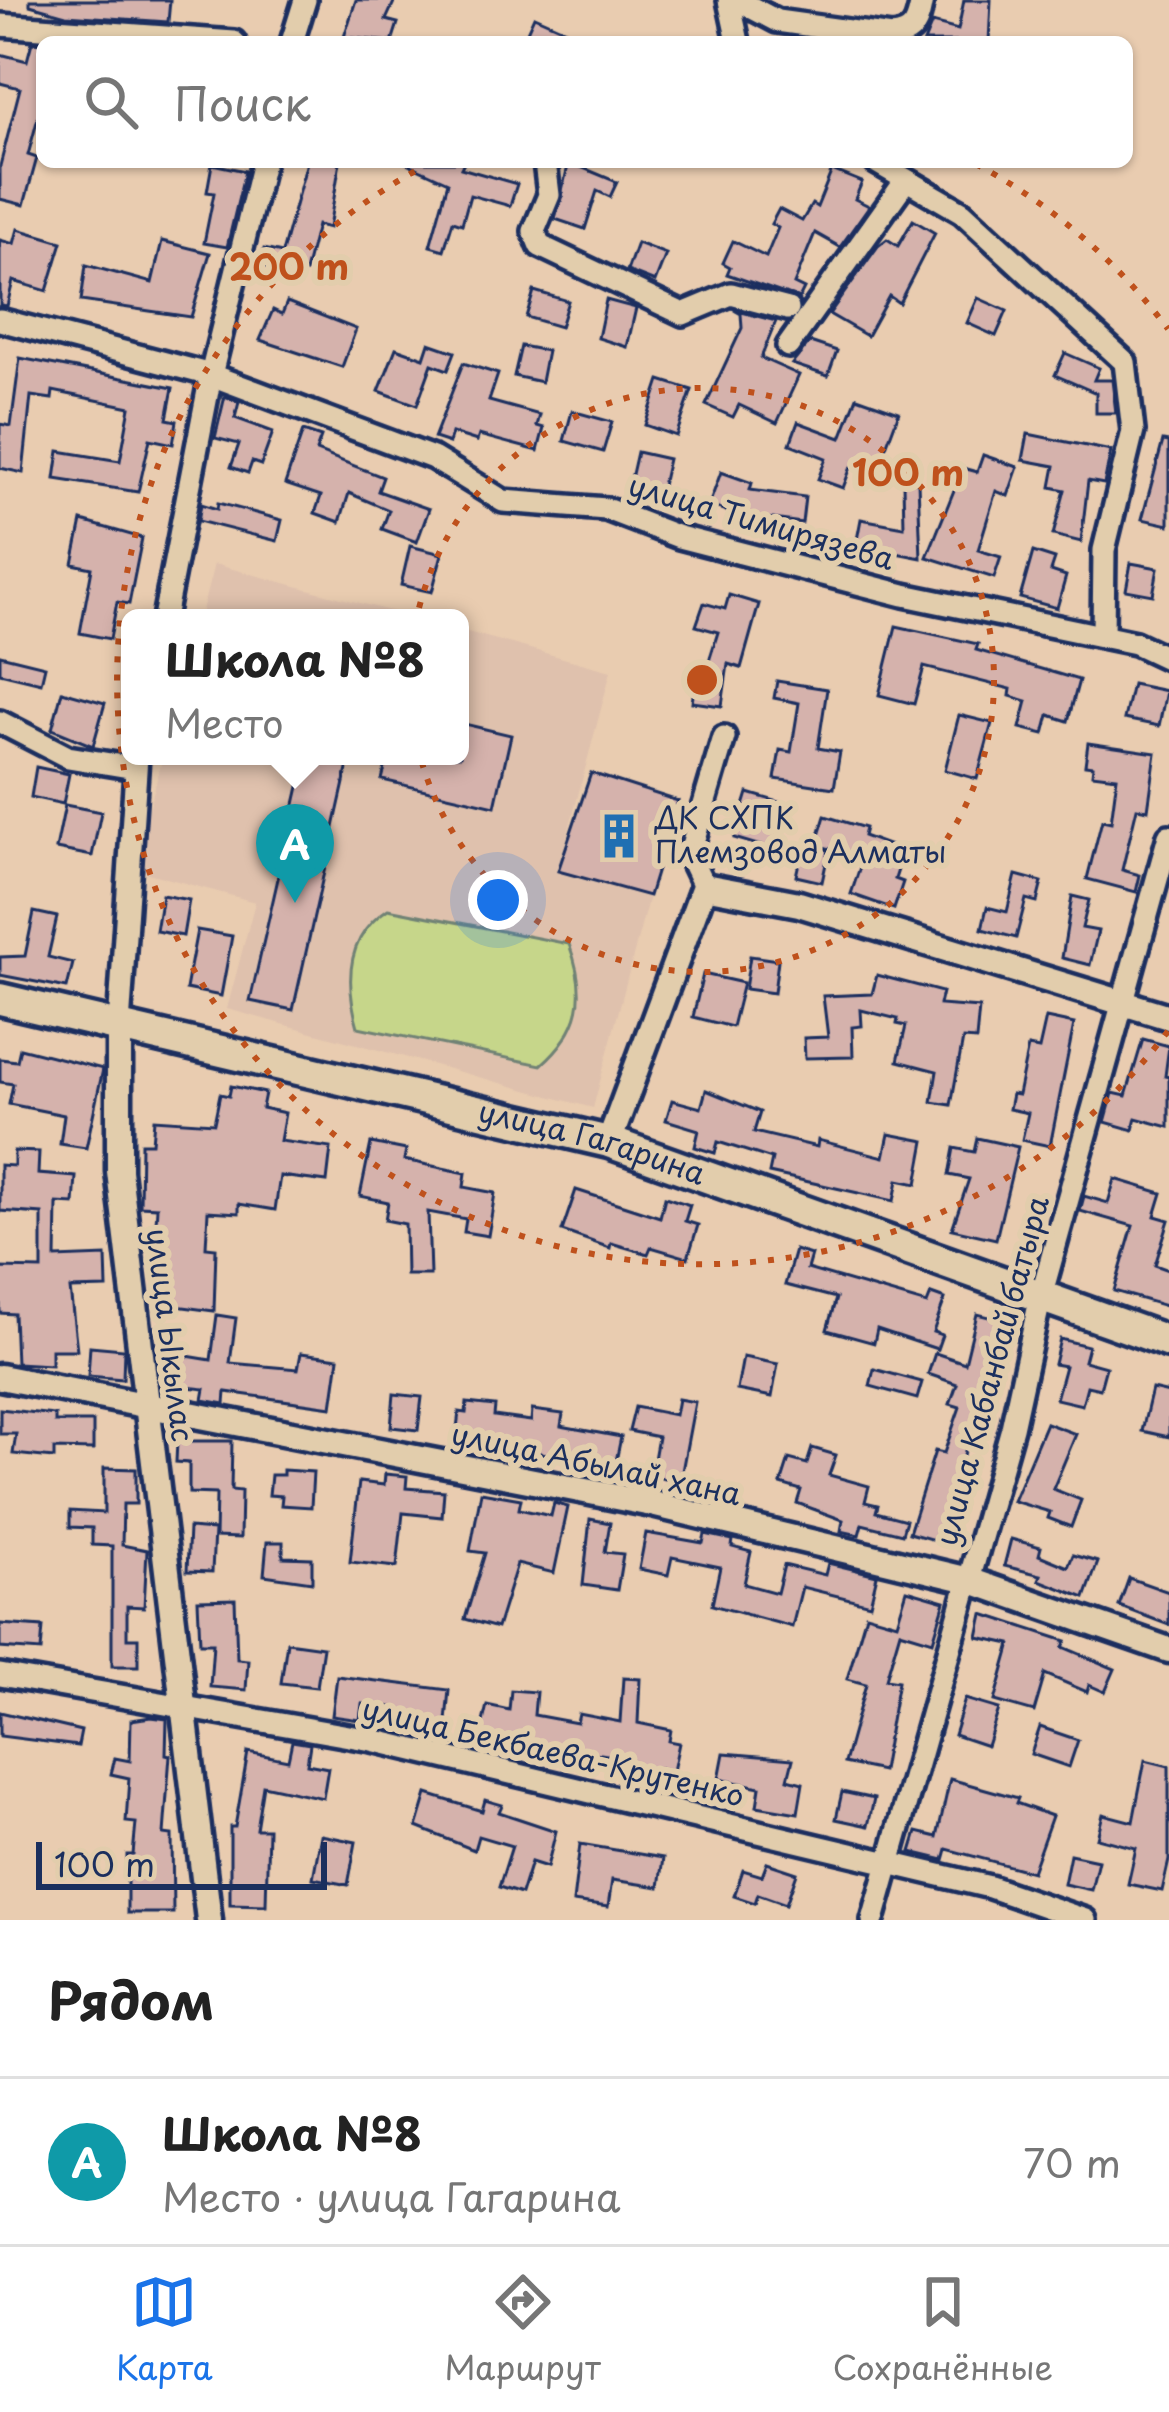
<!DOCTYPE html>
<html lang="ru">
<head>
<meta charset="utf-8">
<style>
	:root { --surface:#fff; --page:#f6f6f6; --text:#222; --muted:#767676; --line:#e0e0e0; --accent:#1a73e8 }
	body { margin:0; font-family:"Playpen Sans",sans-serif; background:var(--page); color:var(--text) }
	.scale { position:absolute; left:36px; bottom:30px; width:291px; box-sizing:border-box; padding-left:12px; border:6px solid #1b2f5e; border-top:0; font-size:33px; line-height:42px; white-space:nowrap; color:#1b2f5e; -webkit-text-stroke:9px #e2cdac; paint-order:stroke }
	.you { position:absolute; left:498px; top:900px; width:42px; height:42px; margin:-30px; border:9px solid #fff; border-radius:50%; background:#1a73e8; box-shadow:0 0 0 18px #1a73e833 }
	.badge { display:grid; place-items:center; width:78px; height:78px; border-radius:50%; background:var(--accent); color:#fff; font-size:39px; font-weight:700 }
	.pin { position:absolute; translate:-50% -99px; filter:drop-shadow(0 3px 6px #0008) }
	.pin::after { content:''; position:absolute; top:63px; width:42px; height:36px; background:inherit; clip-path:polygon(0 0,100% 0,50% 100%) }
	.popup { position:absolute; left:121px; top:609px; width:348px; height:156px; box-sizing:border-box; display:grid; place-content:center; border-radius:18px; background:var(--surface); filter:drop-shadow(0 3px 9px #0005); font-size:39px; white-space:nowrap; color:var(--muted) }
	.popup b { font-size:45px; color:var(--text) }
	.popup::after { content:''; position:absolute; left:50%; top:100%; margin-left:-24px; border:24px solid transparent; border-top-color:var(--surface) }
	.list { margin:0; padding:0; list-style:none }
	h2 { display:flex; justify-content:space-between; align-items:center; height:156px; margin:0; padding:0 48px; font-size:51px }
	h2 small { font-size:39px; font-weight:400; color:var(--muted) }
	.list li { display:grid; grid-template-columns:78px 1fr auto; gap:36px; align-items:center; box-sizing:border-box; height:168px; padding:0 48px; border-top:3px solid var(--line) }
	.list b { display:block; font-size:45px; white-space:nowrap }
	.list p { margin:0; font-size:39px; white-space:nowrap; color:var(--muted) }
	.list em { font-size:39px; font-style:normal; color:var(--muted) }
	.icon { flex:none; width:66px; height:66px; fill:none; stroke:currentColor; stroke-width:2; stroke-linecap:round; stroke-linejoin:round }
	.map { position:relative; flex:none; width:1169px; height:1920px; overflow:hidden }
	.search { position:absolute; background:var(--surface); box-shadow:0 3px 9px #0004; left:36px; right:36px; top:36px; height:132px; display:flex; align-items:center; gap:30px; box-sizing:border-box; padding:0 42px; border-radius:18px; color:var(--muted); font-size:45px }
	.sheet { height:324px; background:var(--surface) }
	nav { display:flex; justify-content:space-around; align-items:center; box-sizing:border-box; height:168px; border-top:3px solid var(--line); background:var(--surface); font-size:33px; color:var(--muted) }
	nav a { display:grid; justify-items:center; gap:6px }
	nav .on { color:var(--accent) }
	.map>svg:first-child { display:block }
	.built { fill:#dfc1ad }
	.green { fill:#c6d68a; stroke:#708274; stroke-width:3 }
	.building { fill:#d5b2ac; stroke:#1b2f5e; stroke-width:3 }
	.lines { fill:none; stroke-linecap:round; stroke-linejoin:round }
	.minor-casing { stroke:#1b2f5e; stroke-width:30 }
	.tertiary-casing { stroke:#1b2f5e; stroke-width:33 }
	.secondary-casing { stroke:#1b2f5e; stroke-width:39 }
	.minor { stroke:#e2cdac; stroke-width:21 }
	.tertiary { stroke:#e2cdac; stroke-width:24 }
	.secondary { stroke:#e2cdac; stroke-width:30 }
	.ring { fill:none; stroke:#bf511c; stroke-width:6; stroke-dasharray:6 12 }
	.labels { text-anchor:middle; stroke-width:12; stroke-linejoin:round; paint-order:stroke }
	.street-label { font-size:30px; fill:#1b2f5e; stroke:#e2cdac }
	.poi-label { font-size:30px; fill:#1b2f5e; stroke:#e2cdac; text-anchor:start }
	.centre { fill:#bf511c; stroke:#e2cdac; stroke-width:6 }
	.ring-label { font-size:36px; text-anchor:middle; font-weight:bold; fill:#bf511c; stroke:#e2cdac; stroke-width:12; stroke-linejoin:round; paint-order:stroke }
</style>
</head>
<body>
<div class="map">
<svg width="1169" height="1920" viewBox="0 0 1169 1920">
	<rect width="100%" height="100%" fill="#e9ccb0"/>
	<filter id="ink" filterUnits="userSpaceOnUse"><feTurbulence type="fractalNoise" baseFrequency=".00833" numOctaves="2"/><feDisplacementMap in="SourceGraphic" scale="24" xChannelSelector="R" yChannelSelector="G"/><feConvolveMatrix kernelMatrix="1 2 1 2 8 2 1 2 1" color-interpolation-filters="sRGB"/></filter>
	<g filter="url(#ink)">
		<g class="built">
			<polygon points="214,564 416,618 200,618"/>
			<polygon points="460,630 611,671 558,871 649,896 593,1108 227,1009 255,902 133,869 163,756 460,756"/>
		</g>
		<path class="green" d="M388,909L569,944C588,995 582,1029 541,1065L358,1027C345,982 346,936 388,909Z"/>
		<g class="building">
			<polygon points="30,0 170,0 168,22 66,15 30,5"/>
			<polygon points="356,0 395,0 386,20 398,23 392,42 344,37"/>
			<polygon points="964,0 991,0 989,42 924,42 932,23 958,30"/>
			<polygon points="534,16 593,42 539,42 525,36"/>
			<polygon points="32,42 42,43 42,103 28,155 37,158 24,205 0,199 0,166 20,88 0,83 0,54 27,61"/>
			<polygon points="307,162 340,162 329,228 317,225 305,272 259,266 264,249 282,253"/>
			<polygon points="404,162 464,162 461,168 517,184 510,206 470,195 462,224 453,221 444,250 430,246 448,182"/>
			<polygon points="569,162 617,182 610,197 597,191 585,229 555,219"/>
			<polygon points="212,164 245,171 227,247 204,243 214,193 207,192"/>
			<polygon points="832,170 862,182 855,199 869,206 840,247 815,233 794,284 804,289 799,299 727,274 730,267 723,263 733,241 766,257 778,228 771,224 779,209 802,221 812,204 817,207"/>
			<polygon points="913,220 935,233 899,303 889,296 867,336 829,314 878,246 887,239 898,246"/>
			<polygon points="18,229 62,242 47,291 13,281 7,306 0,305 0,240 14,244"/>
			<polygon points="162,241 210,253 191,317 81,301 86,265 152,283"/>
			<polygon points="637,243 666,254 655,282 627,271"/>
			<polygon points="534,291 568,301 560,327 526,317"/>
			<polygon points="978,298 1007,311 996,336 967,323"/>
			<polygon points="606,300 636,308 627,347 598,338"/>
			<polygon points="287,302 356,329 342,367 260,340 273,310 282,314"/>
			<polygon points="734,310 776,321 761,358 799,375 777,423 739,405 733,417 706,405 742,328 741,314"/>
			<polygon points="810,342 837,351 828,376 792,364"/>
			<polygon points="429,343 455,352 448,370 432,364 417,405 379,391 396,348 424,358"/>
			<polygon points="521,346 547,351 541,382 514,376"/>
			<polygon points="1065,353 1099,368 1094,380 1112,380 1116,413 1096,413 1096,393 1055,375"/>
			<polygon points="20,358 173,388 167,419 177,421 173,444 150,439 138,492 55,479 59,451 120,461 130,407 53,391 52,399 31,396 23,473 0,468 0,424 11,426"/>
			<polygon points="463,363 498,374 489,401 540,415 537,426 544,428 538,451 479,435 477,441 452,433 449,443 434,438"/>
			<polygon points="660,380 692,390 676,436 645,425"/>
			<polygon points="225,396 239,402 235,418 273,432 261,465 252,462 248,473 231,467 239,444 215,438"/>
			<polygon points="857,397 899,412 875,476 851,467 843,488 818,479 826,458 790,444 798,422 841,438"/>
			<polygon points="572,411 612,422 603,452 564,441"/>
			<polygon points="303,431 321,437 316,451 383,477 378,491 429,509 417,542 382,529 389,510 349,493 340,522 315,513 321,496 285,484"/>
			<polygon points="1028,434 1111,451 1104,484 1088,481 1081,542 1053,535 1065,490 1051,487 1055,466 1023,460"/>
			<polygon points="1163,441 1169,442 1169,525 1142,519"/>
			<polygon points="637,452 668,459 661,490 630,483"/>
			<polygon points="983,455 1018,467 1008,496 996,491 978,550 1001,557 994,578 927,557 963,468 977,472"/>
			<polygon points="721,472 752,483 750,490 805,497 802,523 735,514 709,505"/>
			<polygon points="903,482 918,482 921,558 856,545 861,519 904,527"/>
			<polygon points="218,503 282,520 277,541 198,521 201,504 217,509"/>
			<polygon points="82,521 142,538 129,604 117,602 110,639 80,633 92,568 73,564"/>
			<polygon points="410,546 442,554 432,592 401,585"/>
			<polygon points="1033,552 1055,559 1051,571 1066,576 1057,608 1020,598"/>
			<polygon points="1131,563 1158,568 1153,595 1126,590"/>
			<polygon points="729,595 759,604 741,668 728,664 722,706 692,702 696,676 704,677 718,632 696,626 704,603 725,609"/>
			<polygon points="896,626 978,644 976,650 1079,680 1068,721 1049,715 1044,734 1020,728 1027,701 1010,696 1011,689 924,667 914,704 879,695"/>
			<polygon points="0,655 45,666 41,683 0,673"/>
			<polygon points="777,681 827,689 818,748 840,752 834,788 775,779 780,750 791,752 799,703 774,698"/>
			<polygon points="1132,684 1166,691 1159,726 1124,719"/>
			<polygon points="62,691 105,703 93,746 52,729"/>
			<polygon points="959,715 992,723 977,779 945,770"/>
			<polygon points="460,723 511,735 495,806 382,780 388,756 460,756"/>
			<polygon points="1088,743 1156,753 1148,810 1137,808 1122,870 1140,875 1136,892 1087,879 1102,820 1111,822 1117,777 1092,774 1093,766 1085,765"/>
			<polygon points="306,756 350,756 293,1010 250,1001"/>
			<polygon points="36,767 69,774 63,804 31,797"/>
			<polygon points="591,773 678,801 649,896 558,871"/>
			<polygon points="748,793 789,805 778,851 734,838"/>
			<polygon points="65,805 101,812 92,856 56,849"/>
			<polygon points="825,816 865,828 863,836 904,851 895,879 903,882 894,909 851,894 863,858 816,845"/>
			<polygon points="803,844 829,850 822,882 796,876"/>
			<polygon points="1016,875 1042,882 1037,902 1026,899 1016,938 982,929 987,907 1007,912"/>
			<polygon points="162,895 189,900 183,936 156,931"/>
			<polygon points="1072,896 1089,900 1082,928 1098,931 1090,965 1062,958"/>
			<polygon points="34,912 57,917 48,957 73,963 67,988 0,975 0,957 25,956"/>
			<polygon points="197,930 232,936 221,996 186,989"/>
			<polygon points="750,956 778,960 774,993 745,989"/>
			<polygon points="703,974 743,983 732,1027 693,1017"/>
			<polygon points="877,975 942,992 939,1005 979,1008 976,1040 963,1039 951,1105 932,1102 937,1071 898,1061 906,1026 897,1024 898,1019 861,1010 862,1026 852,1027 853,1057 805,1058 804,1038 828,1037 823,996 872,994"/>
			<polygon points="1046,1018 1074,1024 1050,1146 1022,1140 1028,1113 1009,1109 1012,1094 1018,1095 1028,1047 1039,1049"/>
			<polygon points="1143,1039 1169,1046 1165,1076 1169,1077 1169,1127 1136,1118 1133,1130 1105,1122 1113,1093 1126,1096"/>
			<polygon points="20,1048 103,1069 86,1148 60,1144 64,1115 9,1104 13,1084 0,1082 0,1059 17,1061"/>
			<polygon points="231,1086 265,1093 262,1108 285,1113 280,1141 331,1148 327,1182 280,1176 275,1210 239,1204 239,1213 208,1211 206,1247 216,1248 214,1311 168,1305 169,1259 154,1258 157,1207 140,1206 141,1143 152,1143 154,1119 214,1123 220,1094 229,1096"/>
			<polygon points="706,1090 760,1112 754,1132 817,1147 818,1140 884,1157 889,1134 925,1141 917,1184 898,1180 894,1201 769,1173 772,1159 718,1142 715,1153 695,1147 699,1130 666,1120 672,1100 701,1108"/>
			<polygon points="977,1138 1018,1147 996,1239 952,1229 969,1179 949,1175 954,1148 974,1152"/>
			<polygon points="371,1143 406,1150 404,1160 466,1173 464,1187 495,1193 488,1236 464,1232 466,1219 428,1212 430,1275 406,1275 405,1224 385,1220 388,1202 360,1196"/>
			<polygon points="14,1151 39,1152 38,1174 76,1177 74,1204 57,1203 56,1258 106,1256 107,1288 70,1289 77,1350 51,1350 51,1365 16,1363 14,1314 0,1313 0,1268 42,1269 42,1214 0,1211 0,1165 14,1166"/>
			<polygon points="1115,1179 1162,1193 1155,1216 1169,1220 1155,1265 1169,1270 1169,1307 1114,1291 1133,1226 1080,1211 1084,1196 1108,1203"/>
			<polygon points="576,1190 660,1217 665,1197 690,1205 685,1221 698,1225 688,1258 651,1247 648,1254 611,1243 610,1248 562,1231"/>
			<polygon points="795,1250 811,1255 807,1269 927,1304 931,1294 945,1299 933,1332 942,1335 937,1349 877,1329 874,1343 827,1330 836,1298 785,1285"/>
			<polygon points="977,1314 1010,1322 995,1382 984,1379 941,1542 909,1533 935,1451 944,1453 960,1407 950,1404 957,1384 928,1374 935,1353 965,1363"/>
			<polygon points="217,1315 236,1318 230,1363 298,1369 301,1353 339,1358 332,1407 226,1392 225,1404 203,1400 205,1389 177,1386 181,1355 211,1360"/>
			<polygon points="1060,1339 1088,1346 1084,1361 1106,1367 1100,1389 1087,1386 1082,1405 1056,1399 1065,1366 1054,1364"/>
			<polygon points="90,1346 124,1349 123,1379 88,1376"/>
			<polygon points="743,1357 778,1364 772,1397 737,1390"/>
			<polygon points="874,1369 922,1382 917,1399 870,1386"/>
			<polygon points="1152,1389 1169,1393 1169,1437 1142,1431"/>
			<polygon points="394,1394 422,1397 418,1430 391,1427"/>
			<polygon points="678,1399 695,1402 680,1482 651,1476 658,1437 629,1431 635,1407 675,1415"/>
			<polygon points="467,1403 495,1406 494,1416 531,1421 532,1410 563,1414 561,1426 621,1437 615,1466 507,1447 506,1452 484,1449 485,1440 456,1436 459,1412 466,1413"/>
			<polygon points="0,1409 55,1415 55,1422 93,1422 93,1450 54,1449 54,1458 13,1454 16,1434 0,1434"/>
			<polygon points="1046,1423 1076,1434 1053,1489 1081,1500 1071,1527 1048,1518 1050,1512 1013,1501"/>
			<polygon points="177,1441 232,1441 231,1490 241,1491 240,1538 215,1537 216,1494 189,1493 189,1463 176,1462"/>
			<polygon points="812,1448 836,1455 829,1475 869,1486 865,1502 878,1505 876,1512 906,1520 902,1534 862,1524 859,1535 841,1531 843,1520 797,1503 801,1490 781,1484 789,1459 807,1464"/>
			<polygon points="104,1468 136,1469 136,1504 123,1504 122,1545 147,1550 144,1607 127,1606 127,1638 138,1638 138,1666 112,1666 112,1546 92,1545 92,1528 70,1527 70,1511 104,1513"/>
			<polygon points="283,1470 313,1472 311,1507 281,1505 282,1496 269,1495 271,1475 283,1475"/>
			<polygon points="385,1474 407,1476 406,1488 444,1491 442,1517 403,1513 397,1567 350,1562 359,1482 384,1485"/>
			<polygon points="481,1492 521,1499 519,1509 551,1516 554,1503 568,1507 554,1573 517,1564 497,1628 465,1619 485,1553 470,1551"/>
			<polygon points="590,1519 610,1523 605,1552 623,1554 617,1590 583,1585"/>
			<polygon points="189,1528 214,1530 212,1572 187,1571"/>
			<polygon points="646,1533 703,1543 705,1534 733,1540 732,1547 751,1552 744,1584 777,1593 784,1565 825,1575 828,1563 877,1575 870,1604 802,1587 792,1627 712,1605 720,1567 672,1557 668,1575 639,1569"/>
			<polygon points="1011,1539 1041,1547 1039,1555 1068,1567 1073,1555 1098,1562 1085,1598 1039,1580 1041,1575 1004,1566"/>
			<polygon points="267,1542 283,1542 283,1557 312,1558 312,1582 264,1575"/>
			<polygon points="1129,1578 1169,1592 1169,1625 1119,1606"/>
			<polygon points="907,1590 945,1601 933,1641 900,1631 886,1679 898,1681 882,1771 844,1763 866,1684 847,1679 866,1614 897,1623"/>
			<polygon points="235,1599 237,1659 248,1660 246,1690 210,1687 213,1643 200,1643 198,1600"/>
			<polygon points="983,1614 1066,1641 1063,1647 1115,1669 1105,1692 1089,1685 1087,1692 1045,1674 1034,1712 995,1701 1011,1644 978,1637"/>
			<polygon points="0,1624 43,1627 41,1651 0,1648"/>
			<polygon points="287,1642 323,1647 317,1687 281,1683"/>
			<polygon points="337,1676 449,1690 444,1742 425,1737 426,1725 390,1722 391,1707 362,1704 360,1720 332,1716"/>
			<polygon points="623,1678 640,1679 638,1723 671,1730 669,1741 679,1743 673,1771 660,1768 657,1787 630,1781 632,1770 605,1766 607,1755 557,1747 555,1758 480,1735 487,1705 509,1710 511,1690 536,1692 534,1715 577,1723 579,1714 620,1722"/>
			<polygon points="965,1699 999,1709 987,1746 954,1735"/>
			<polygon points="0,1712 81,1731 78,1746 0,1736"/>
			<polygon points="151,1717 167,1719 166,1754 170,1755 164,1834 172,1835 173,1913 127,1913 127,1855 133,1855 136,1823 126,1822 129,1778 111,1774 115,1758 130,1761 131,1720"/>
			<polygon points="1040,1727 1078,1740 1069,1767 1031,1754"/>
			<polygon points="292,1741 310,1744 307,1764 328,1768 323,1798 263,1785 256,1829 268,1829 266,1905 230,1904 230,1827 235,1827 248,1752 288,1760"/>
			<polygon points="724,1753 793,1759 788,1779 803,1783 798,1813 757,1806 760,1787 719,1779"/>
			<polygon points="1145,1760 1169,1766 1169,1860 1162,1891 1128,1884 1136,1848 1097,1838 1103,1814 1133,1822"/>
			<polygon points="950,1779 1018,1798 1016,1803 1052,1816 1032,1872 947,1849 944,1860 911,1852 917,1832 937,1837"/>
			<polygon points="842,1792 874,1799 868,1826 836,1819"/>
			<polygon points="427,1794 482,1811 485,1800 502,1805 499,1812 556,1831 547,1867 531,1862 521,1894 499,1887 512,1846 478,1836 474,1850 417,1827"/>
			<polygon points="321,1835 356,1842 348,1885 313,1878"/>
			<polygon points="580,1844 663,1858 659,1887 612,1880 608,1907 573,1902"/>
			<polygon points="1070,1854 1098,1860 1091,1890 1064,1884"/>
			<polygon points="767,1863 797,1873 786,1904 758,1894 755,1903 734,1896 743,1870 762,1876"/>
		</g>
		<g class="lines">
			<g class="minor-casing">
				<g id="minor">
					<polyline points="729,0 738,42"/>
					<path d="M737,0L777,21L892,37C916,35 918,21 922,0"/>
					<polyline points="0,25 234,42"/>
					<polyline points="292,42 305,0"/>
					<polyline points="545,162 549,195 534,231 540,246 683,314 731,294 788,309"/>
					<polyline points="876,162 962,212 1125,362 1133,431 1104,550 1103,636"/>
					<polyline points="0,320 211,375 433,458 503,501 606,509 679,537 904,595 1135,643 1169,659"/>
					<polyline points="788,346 906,180"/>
					<polyline points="164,618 211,375 263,162"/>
					<polyline points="0,722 68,757 135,768"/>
					<polyline points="704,886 692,861 693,842 724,737"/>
					<polyline points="119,1026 137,756"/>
					<polyline points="0,1675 372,1740 990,1887 1085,1920"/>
					<polyline points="873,1920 1012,1428 1040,1300 1169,836"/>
				</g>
			</g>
			<g class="tertiary-casing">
				<g id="tertiary">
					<polyline points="119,1026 119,1171 209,1920"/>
					<polyline points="609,1142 704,886 799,904 1169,1017"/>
					<polyline points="0,1377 652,1504 969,1580 1169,1650"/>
				</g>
			</g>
			<g class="secondary-casing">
				<g id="secondary">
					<path id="s1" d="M0,999L609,1142L1169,1342"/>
				</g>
			</g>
			<use href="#minor" class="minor"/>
			<use href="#tertiary" class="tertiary"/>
			<use href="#secondary" class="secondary"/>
		</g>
	</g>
	<g class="ring">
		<circle cx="702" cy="680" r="292"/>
		<path d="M1168 1031A584 584 0 1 1 428 164M976 164A584 584 0 0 1 1168 329"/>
	</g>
	<defs>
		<g id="building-bare" transform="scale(3.6)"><path d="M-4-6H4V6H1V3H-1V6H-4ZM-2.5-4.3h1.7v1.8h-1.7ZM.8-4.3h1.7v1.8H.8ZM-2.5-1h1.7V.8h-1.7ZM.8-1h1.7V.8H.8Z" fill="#1f6fb2" stroke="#e2cdac" stroke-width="2.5" paint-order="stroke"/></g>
	</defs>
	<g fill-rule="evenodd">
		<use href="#building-bare" x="619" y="836"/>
	</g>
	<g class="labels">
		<g class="street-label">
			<text transform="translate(761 523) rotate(16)" y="10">улица Тимирязева</text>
			<text dy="10" stroke="none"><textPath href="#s1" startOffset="609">улица Гагарина</textPath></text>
			<text transform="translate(169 1335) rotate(83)" y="10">улица Ыкылас</text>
			<text transform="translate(993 1371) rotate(-75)" y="10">улица Кабанбай батыра</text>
			<text transform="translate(596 1465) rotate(12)" y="10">улица Абылай хана</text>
			<text transform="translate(553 1753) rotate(13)" y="10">улица Бекбаева-Крутенко</text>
		</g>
		<g class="poi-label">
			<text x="655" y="829">ДК СХПК<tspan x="655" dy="34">Племзовод Алматы</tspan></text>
		</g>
	</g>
	<circle cx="702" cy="680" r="18" class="centre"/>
	<g class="ring-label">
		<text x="289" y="280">200 m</text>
		<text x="908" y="486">100 m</text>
	</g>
</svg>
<div class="scale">100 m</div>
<div class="you"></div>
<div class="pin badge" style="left:295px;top:903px;background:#0f9aa8">A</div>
<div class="popup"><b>Школа №8</b>Место</div>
<div class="search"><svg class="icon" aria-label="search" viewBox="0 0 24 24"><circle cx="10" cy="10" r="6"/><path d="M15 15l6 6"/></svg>Поиск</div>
</div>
<section class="sheet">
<h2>Рядом<small></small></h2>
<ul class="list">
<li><span class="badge" style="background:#0f9aa8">A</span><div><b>Школа №8</b><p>Место · улица Гагарина</p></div><em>70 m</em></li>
</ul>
</section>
<nav>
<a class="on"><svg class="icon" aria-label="map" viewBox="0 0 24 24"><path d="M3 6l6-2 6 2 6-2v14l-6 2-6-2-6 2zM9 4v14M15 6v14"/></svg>Карта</a>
<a><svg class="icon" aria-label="directions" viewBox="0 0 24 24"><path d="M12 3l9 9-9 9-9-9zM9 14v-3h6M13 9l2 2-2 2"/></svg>Маршрут</a>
<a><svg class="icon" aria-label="saved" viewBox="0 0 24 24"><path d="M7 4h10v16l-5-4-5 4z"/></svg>Сохранённые</a>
</nav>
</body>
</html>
